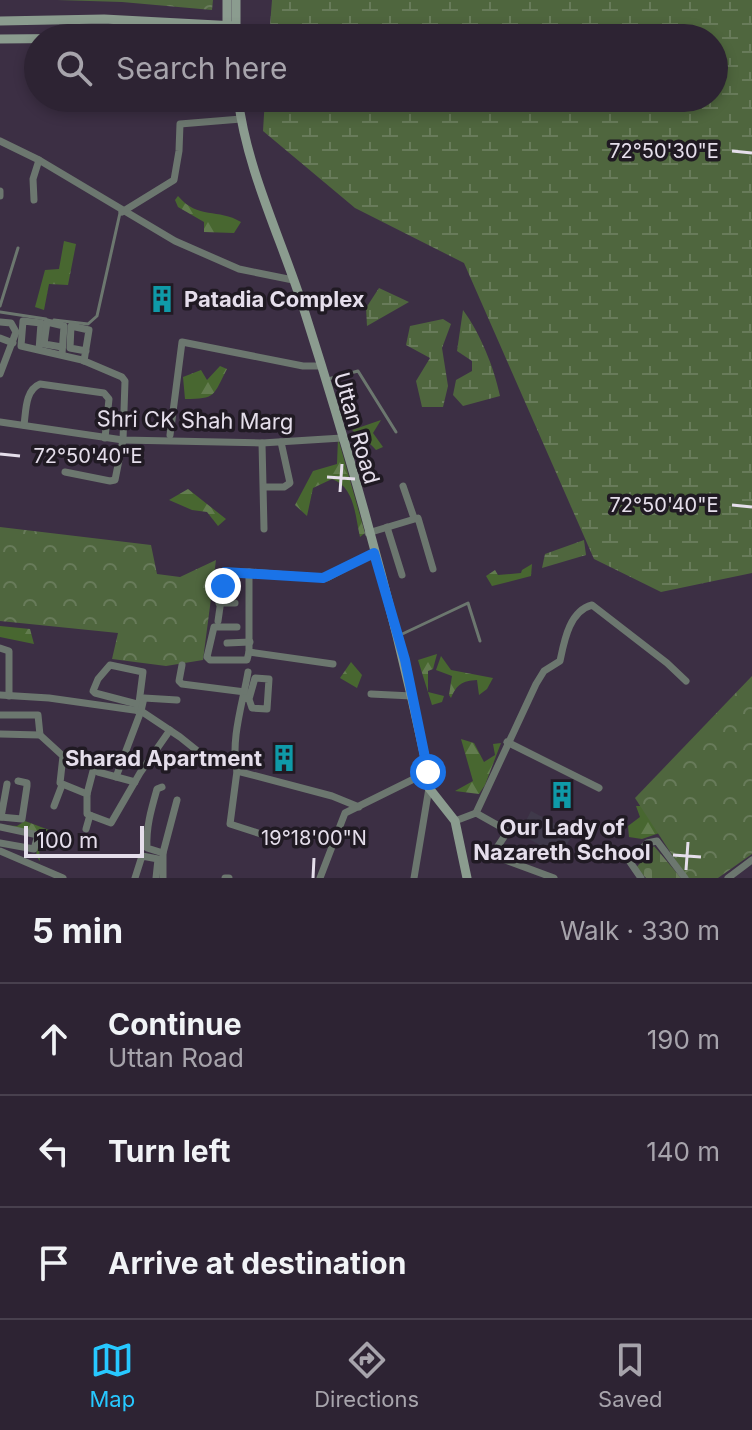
<!DOCTYPE html>
<html lang="en">
<head>
<meta charset="utf-8">
<style>
	:root { --surface:#2d2333; --page:#392f3f; --text:#f1f3f6; --muted:#a7a4ac; --line:#48404e; --accent:#27c8ff }
	body { margin:0; font-family:Inter,sans-serif; background:var(--page); color:var(--text) }
	.scale { position:absolute; left:24px; bottom:20px; width:120px; box-sizing:border-box; padding-left:8px; border:4px solid #e5deeb; border-top:0; font-size:22px; line-height:28px; white-space:nowrap; color:#e5deeb; -webkit-text-stroke:6px #201a23; paint-order:stroke }
	.stop { position:absolute; width:24px; height:24px; margin:-18px; border:6px solid #1a73e8; border-radius:50%; background:#fff }
	.stop.end { background:#1a73e8; border-color:#fff; box-shadow:0 2px 8px #0008 }
	.list { margin:0; padding:0; list-style:none }
	h2 { display:flex; justify-content:space-between; align-items:center; height:104px; margin:0; padding:0 32px; font-size:34px }
	h2 small { font-size:26px; font-weight:400; color:var(--muted) }
	.list li { display:grid; grid-template-columns:52px 1fr auto; gap:24px; align-items:center; box-sizing:border-box; height:112px; padding:0 32px; border-top:2px solid var(--line) }
	.list b { display:block; font-size:30px; white-space:nowrap }
	.list p { margin:0; font-size:26px; white-space:nowrap; color:var(--muted) }
	.list em { font-size:26px; font-style:normal; color:var(--muted) }
	.icon { flex:none; width:44px; height:44px; fill:none; stroke:currentColor; stroke-width:2; stroke-linecap:round; stroke-linejoin:round }
	.map { position:relative; flex:none; width:752px; height:878px; overflow:hidden }
	.search { position:absolute; background:var(--surface); box-shadow:0 4px 12px #0003; left:24px; right:24px; top:24px; height:88px; display:flex; align-items:center; gap:20px; box-sizing:border-box; padding:0 28px; border-radius:44px; color:var(--muted); font-size:30px }
	.sheet { height:440px; background:var(--surface) }
	nav { display:flex; justify-content:space-around; align-items:center; box-sizing:border-box; height:112px; border-top:2px solid var(--line); background:var(--surface); font-size:22px; color:var(--muted) }
	nav a { display:grid; justify-items:center; gap:4px }
	nav .on { color:var(--accent) }
	.map>svg:first-child { display:block }
	.education { fill:#3f394a }
	.forest { fill:url(#forest-firs) }
	.wetland { fill:url(#wetland-marsh) }
	.cemetery { fill:url(#cemetery-stones) }
	.park { fill:url(#park-crowns) }
	.lines { fill:none; stroke-linecap:round; stroke-linejoin:round }
	.lane { stroke:#6c776f; stroke-width:3 }
	.street { stroke:#6c776f; stroke-width:7 }
	.secondary { stroke:#8b9c8f; stroke-width:9 }
	.route { stroke:#1a73e8; stroke-width:10 }
	.ticks { fill:none; stroke:#e5deeb; stroke-width:3 }
	.labels { text-anchor:middle; stroke-width:7; stroke-linejoin:round; paint-order:stroke }
	.poi-label { font-size:22px; font-weight:bold; fill:#e5deeb; stroke:#201a23; text-anchor:start }
	.street-label { font-size:22px; fill:#e5deeb; stroke:#201a23 }
	.ticks-label { font-size:20px; text-anchor:middle; fill:#e5deeb; stroke:#201a23; stroke-width:7; stroke-linejoin:round; paint-order:stroke }
</style>
</head>
<body>
<div class="map">
<svg width="752" height="878" viewBox="0 0 752 878">
	<defs>
		<pattern id="forest-firs" width="22" height="20" patternUnits="userSpaceOnUse" patternTransform="scale(2)"><rect width="22" height="20" fill="#486730"/><path d="M5 1l3.5 6h-7zM16 11l3.5 6h-7z" fill="#627c4e"/></pattern>
		<pattern id="wetland-marsh" width="20" height="14" patternUnits="userSpaceOnUse" patternTransform="scale(2)"><rect width="20" height="14" fill="#4f663e"/><path d="M1 5h8M5 5V1M11 12h8M15 12V8" fill="none" stroke="#687b5a"/></pattern>
		<pattern id="cemetery-stones" width="16" height="16" patternUnits="userSpaceOnUse" patternTransform="scale(2)"><rect width="16" height="16" fill="#4f663e"/><path d="M2 7V4a2 2 0 0 1 4 0v3zM10 15v-3a2 2 0 0 1 4 0v3z" fill="#687b5a"/></pattern>
		<pattern id="park-crowns" width="20" height="18" patternUnits="userSpaceOnUse" patternTransform="scale(2)"><rect width="20" height="18" fill="#4f663e"/><path d="M2 6a3 3 0 1 1 6 0M12 15a3 3 0 1 1 6 0" fill="none" stroke="#687b5a"/></pattern>
	</defs>
	<rect width="100%" height="100%" fill="#3c2f44"/>
	<polygon class="education" points="531,811 573,833 561,856 519,834"/>
	<g class="forest">
		<path d="M178,196C198,220 218,208 241,222L234,233L204,232V222L178,207L175,200Z"/>
		<polygon points="64,241 76,244 68,285 49,284 44,310 35,307 45,270 59,269"/>
		<path d="M220,366L227,369C213,396 216,399 185,399L183,377L201,370L207,380Z"/>
		<path d="M381,420L373,433L383,447L376,450C369,441 360,438 352,430Z"/>
		<path d="M338,438L365,533L360,537C355,516 355,487 332,479L313,488L307,516L295,505L313,471L337,464Z"/>
		<polygon points="188,489 226,519 218,526 207,512 192,510 169,500"/>
		<polygon points="532,564 531,576 492,586 486,576 495,570 498,575 521,573 522,570"/>
		<polygon points="0,626 30,629 34,644 0,637"/>
		<polygon points="437,654 433,669 428,671 428,692 444,696 442,702 432,705 418,660"/>
		<path d="M441,656L451,670L493,678L487,689L479,695L477,680C462,681 457,684 451,698L449,695L452,676L436,670Z"/>
		<polygon points="351,662 362,675 357,688 340,678"/>
		<polygon points="461,739 474,743 484,762 495,755 493,744 501,743 485,785 479,794 455,791 473,781"/>
		<polygon points="636,806 650,806 668,830 642,839 629,837 628,826 640,817"/>
		<polygon points="25,821 49,830 39,848 40,861 36,856 39,832 1,825 17,826"/>
	</g>
	<g class="wetland">
		<polygon points="272,0 752,0 752,573 661,592 594,559 464,263 355,208 263,131 265,98 714,98 714,38 269,38"/>
		<polygon points="379,288 409,302 367,326 366,308"/>
		<path d="M463,310C480,333 494,367 500,396L463,406L453,395L456,380L472,371V361L457,351Z"/>
		<polygon points="443,319 451,324 442,348 448,386 443,407 422,407 416,381 430,358 406,345 410,326"/>
		<polygon points="584,540 586,555 542,568 545,554"/>
	</g>
	<polygon class="cemetery" points="654,846 681,878 646,878 636,868"/>
	<g class="park">
		<polygon points="57,0 213,0 212,10 122,2"/>
		<polygon points="0,527 151,545 157,574 180,577 216,560 203,660 166,666 112,659 118,633 0,621"/>
		<polygon points="752,676 752,854 718,878 687,878 635,798"/>
	</g>
	<g class="lines">
		<g class="lane">
			<polyline points="0,306 18,248"/>
			<polyline points="0,312 46,319"/>
			<polyline points="54,320 88,324 97,316 120,213"/>
			<polyline points="328,379 358,371 396,432"/>
			<polyline points="398,636 468,603 480,641"/>
		</g>
		<g class="street">
			<polyline points="0,141 39,160 175,241 239,269 293,280"/>
			<polyline points="0,191 0,196"/>
			<polyline points="34,200 33,179 39,160"/>
			<polyline points="122,212 174,180 179,151 180,124 241,119"/>
			<polyline points="0,322 11,323 16,332 0,374"/>
			<polyline points="0,338 13,343"/>
			<polyline points="39,350 41,323 23,321 21,346 82,360 122,377 125,381 123,440 115,480 110,481 65,472"/>
			<polyline points="62,354 64,326 47,322 44,344 62,347"/>
			<polyline points="84,361 89,330 71,326 70,348 86,351"/>
			<polyline points="0,422 123,440 262,443 342,438"/>
			<path d="M24,425C26,411 25,390 40,384L104,393L109,399L105,438"/>
			<polyline points="170,435 182,342 303,366 320,366"/>
			<polyline points="262,443 264,529"/>
			<polyline points="403,486 414,518"/>
			<polyline points="264,487 284,487 290,483 281,442"/>
			<polyline points="387,527 402,575"/>
			<polyline points="368,533 418,518 433,569"/>
			<polyline points="223,586 236,586"/>
			<polyline points="219,603 235,603"/>
			<polyline points="218,621 225,572 249,572"/>
			<polyline points="237,627 214,627 207,657 210,660 247,660 249,652"/>
			<polyline points="227,643 250,642"/>
			<polyline points="0,648 9,651 9,696"/>
			<polyline points="333,664 249,652 249,572 327,578 374,553"/>
			<polyline points="182,665 179,681 182,684 245,692"/>
			<path d="M248,672C243,702 230,741 237,771L230,824L261,834"/>
			<polyline points="371,694 412,696"/>
			<polyline points="0,695 49,698 141,711 180,737 200,753 235,763"/>
			<polyline points="244,698 249,699 252,708 267,709 269,679 255,678 249,699"/>
			<polyline points="137,704 95,693 93,691 98,679 110,665 143,672 138,711"/>
			<polyline points="0,715 38,715 40,735"/>
			<polyline points="0,734 40,735 63,756 60,783 87,794 87,814 111,823 140,773 170,730"/>
			<polyline points="507,742 599,788"/>
			<polyline points="237,771 332,796 359,807"/>
			<polyline points="98,772 135,782"/>
			<polyline points="116,777 141,711 144,698 177,700"/>
			<path d="M162,787L157,789C151,810 146,827 147,848L163,853"/>
			<polyline points="87,794 93,771"/>
			<polyline points="54,806 62,785"/>
			<path d="M476,813L536,684L544,671L560,661C564,642 569,611 592,605L667,663L686,681"/>
			<polyline points="0,817 22,819 27,786 27,783 18,781"/>
			<polyline points="1,817 7,784"/>
			<polyline points="455,821 476,813 508,831 492,855 554,878"/>
			<polyline points="0,827 38,835 34,849 0,843"/>
			<polyline points="86,829 90,815"/>
			<polyline points="0,851 63,878"/>
			<polyline points="135,878 142,856 158,859 156,878"/>
			<polyline points="163,878 163,853 177,800"/>
			<polyline points="225,878 229,878"/>
			<polyline points="320,878 345,813 428,772"/>
			<polyline points="414,878 429,788"/>
			<polyline points="641,878 630,862 647,843 657,841 685,878"/>
			<polyline points="728,878 752,860"/>
		</g>
		<g class="secondary">
			<polyline points="227,0 227,38"/>
			<polyline points="0,21 104,19 236,26"/>
			<polyline points="200,38 202,25"/>
			<polyline points="236,38 236,0"/>
			<polyline points="0,39 114,38"/>
			<path d="M238,98C247,172 283,242 305,313C353,463 396,619 428,772L429,788L455,821L467,878"/>
		</g>
	</g>
	<g class="lines">
		<polyline class="route" points="223,586 225,572 323,578 374,553 405,660 428,772"/>
	</g>
	<path class="ticks" d="M732,151L752,153M0,454L20,456M327,477L355,479M340,492L342,464M732,505L752,507M673,855L701,857M686,870L688,842M313,878L314,858"/>
	<defs>
		<g id="building-bare" transform="scale(2.16)"><path d="M-4-6H4V6H1V3H-1V6H-4ZM-2.5-4.3h1.7v1.8h-1.7ZM.8-4.3h1.7v1.8H.8ZM-2.5-1h1.7V.8h-1.7ZM.8-1h1.7V.8H.8Z" fill="#0f9aa8" stroke="#201a23" stroke-width="2.5" paint-order="stroke"/></g>
	</defs>
	<g fill-rule="evenodd">
		<use href="#building-bare" x="162" y="299"/>
		<use href="#building-bare" x="284" y="758"/>
		<use href="#building-bare" x="562" y="795"/>
	</g>
	<g class="labels">
		<g class="poi-label">
			<text x="184" y="307">Patadia Complex</text>
			<text x="262" y="766" text-anchor="end">Sharad Apartment</text>
			<text x="562" y="835" text-anchor="middle">Our Lady of<tspan x="562" dy="25">Nazareth School</tspan></text>
		</g>
		<g class="street-label">
			<text transform="translate(195 420) rotate(1)" y="8">Shri CK Shah Marg</text>
			<text transform="translate(357 428) rotate(74)" y="8">Uttan Road</text>
		</g>
	</g>
	<g class="ticks-label">
		<text x="664" y="158">72°50'30"E</text>
		<text x="88" y="463">72°50'40"E</text>
		<text x="664" y="512">72°50'40"E</text>
		<text x="314" y="845">19°18'00"N</text>
	</g>
</svg>
<div class="scale">100 m</div>
<div class="stop" style="left:428px;top:772px"></div>
<div class="stop end" style="left:223px;top:586px"></div>
<div class="search"><svg class="icon" aria-label="search" viewBox="0 0 24 24"><circle cx="10" cy="10" r="6"/><path d="M15 15l6 6"/></svg>Search here</div>
</div>
<section class="sheet">
<h2>5 min<small>Walk · 330 m</small></h2>
<ul class="list">
<li><svg class="icon" aria-label="ahead" viewBox="0 0 24 24"><path d="M12 20V5M6 11l6-6 6 6"/></svg><div><b>Continue</b><p>Uttan Road</p></div><em>190 m</em></li>
<li><svg class="icon" aria-label="left" viewBox="0 0 24 24"><path d="M17 20v-9H6M10 6l-5 5 5 5"/></svg><div><b>Turn left</b></div><em>140 m</em></li>
<li><svg class="icon" aria-label="arrive" viewBox="0 0 24 24"><path d="M6 21V4h12l-3 4 3 4H6"/></svg><div><b>Arrive at destination</b></div></li>
</ul>
</section>
<nav>
<a class="on"><svg class="icon" aria-label="map" viewBox="0 0 24 24"><path d="M3 6l6-2 6 2 6-2v14l-6 2-6-2-6 2zM9 4v14M15 6v14"/></svg>Map</a>
<a><svg class="icon" aria-label="directions" viewBox="0 0 24 24"><path d="M12 3l9 9-9 9-9-9zM9 14v-3h6M13 9l2 2-2 2"/></svg>Directions</a>
<a><svg class="icon" aria-label="saved" viewBox="0 0 24 24"><path d="M7 4h10v16l-5-4-5 4z"/></svg>Saved</a>
</nav>
</body>
</html>
